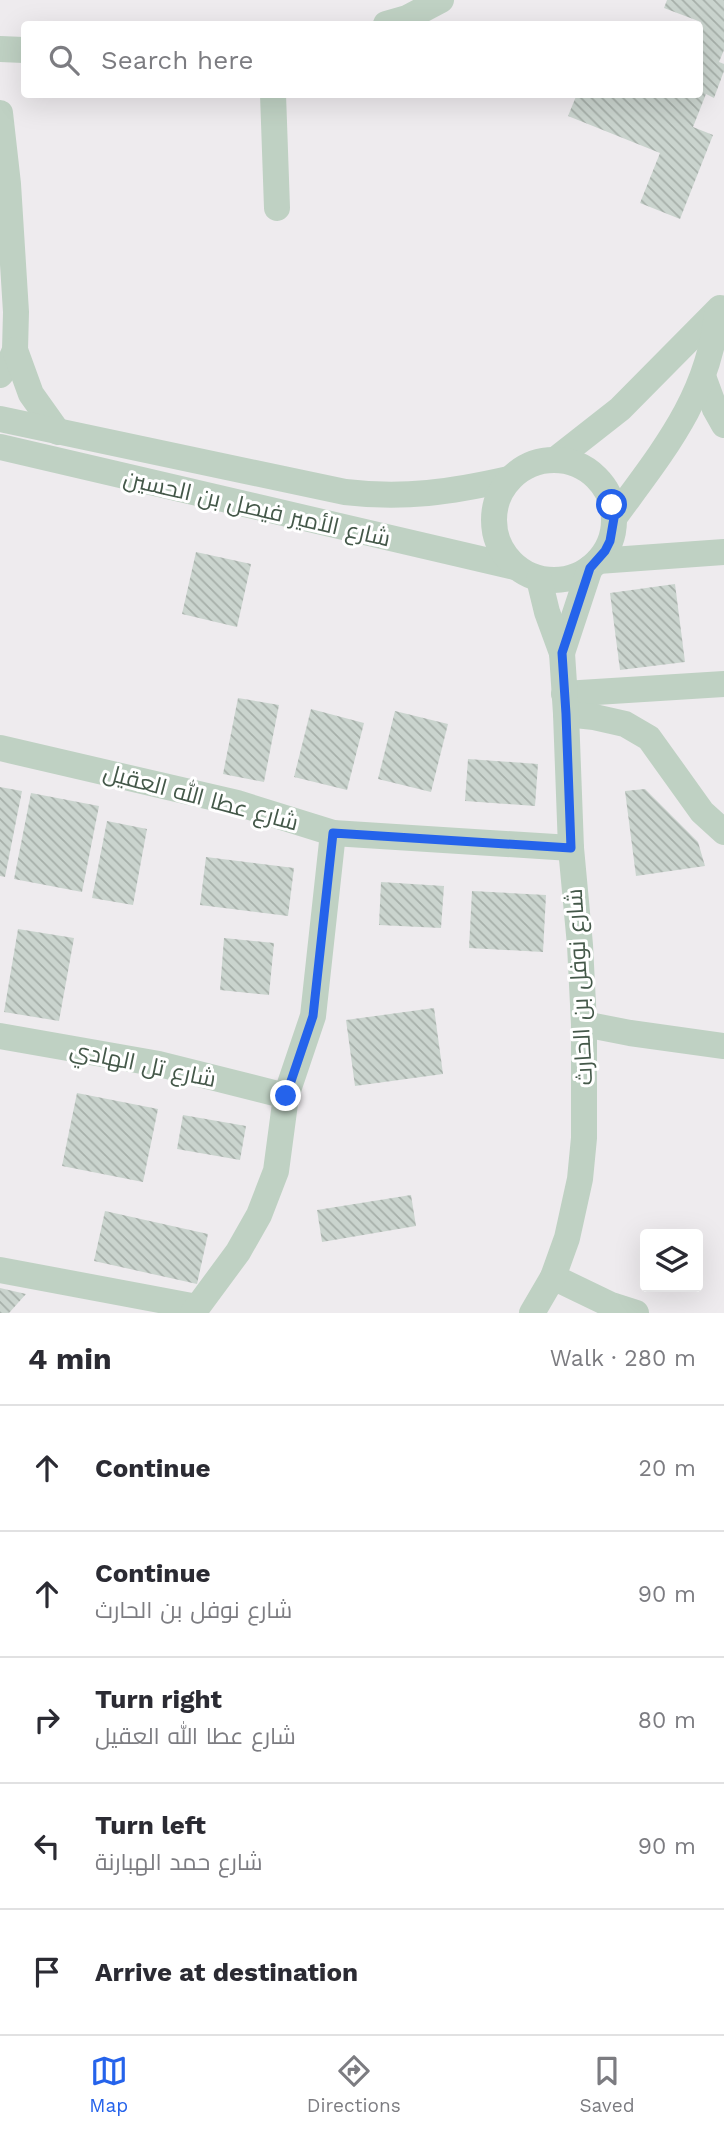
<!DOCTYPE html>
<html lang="en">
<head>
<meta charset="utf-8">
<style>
	:root { --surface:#fff; --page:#f7f7f7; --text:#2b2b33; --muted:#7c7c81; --line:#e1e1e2; --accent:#2563eb }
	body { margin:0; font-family:"Work Sans",Cairo,sans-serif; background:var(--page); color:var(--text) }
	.controls { position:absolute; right:21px; bottom:21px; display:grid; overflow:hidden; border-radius:7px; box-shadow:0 7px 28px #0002 }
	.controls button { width:63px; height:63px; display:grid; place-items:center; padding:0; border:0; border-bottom:2px solid var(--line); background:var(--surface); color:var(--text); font:35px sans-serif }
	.stop { position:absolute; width:21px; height:21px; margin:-16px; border:5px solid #2563eb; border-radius:50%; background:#fff }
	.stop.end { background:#2563eb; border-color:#fff; box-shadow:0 2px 7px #0008 }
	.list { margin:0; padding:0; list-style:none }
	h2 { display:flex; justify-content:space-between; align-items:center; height:91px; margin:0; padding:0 28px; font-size:30px }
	h2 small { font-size:23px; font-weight:400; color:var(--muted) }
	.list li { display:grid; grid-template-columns:46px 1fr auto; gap:21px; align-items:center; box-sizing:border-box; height:126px; padding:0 28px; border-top:2px solid var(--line) }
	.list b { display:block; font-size:26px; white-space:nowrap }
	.list p { margin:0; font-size:23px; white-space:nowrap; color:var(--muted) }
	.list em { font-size:23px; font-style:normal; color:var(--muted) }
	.icon { flex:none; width:38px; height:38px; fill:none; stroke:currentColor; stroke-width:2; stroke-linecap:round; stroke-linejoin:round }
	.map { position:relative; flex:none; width:724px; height:1313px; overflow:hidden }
	.search { position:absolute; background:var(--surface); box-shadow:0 7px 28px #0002; left:21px; right:21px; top:21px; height:77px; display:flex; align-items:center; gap:18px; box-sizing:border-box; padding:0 24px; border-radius:7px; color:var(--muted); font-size:26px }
	.sheet { height:721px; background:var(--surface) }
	nav { display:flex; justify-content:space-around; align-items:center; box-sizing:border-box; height:98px; border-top:2px solid var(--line); background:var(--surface); font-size:19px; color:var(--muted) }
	nav a { display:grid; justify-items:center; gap:4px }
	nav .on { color:var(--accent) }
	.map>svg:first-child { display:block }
	.building { fill:url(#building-back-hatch) }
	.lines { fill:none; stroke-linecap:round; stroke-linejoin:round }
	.minor { stroke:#bfd1c3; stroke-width:26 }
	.route { stroke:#2563eb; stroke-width:9 }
	.labels { text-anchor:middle; stroke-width:6; stroke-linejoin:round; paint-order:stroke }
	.street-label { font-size:23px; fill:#445849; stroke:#fff }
</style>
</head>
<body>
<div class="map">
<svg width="724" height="1313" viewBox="0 0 724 1313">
	<defs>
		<pattern id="building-back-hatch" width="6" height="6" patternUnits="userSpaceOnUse" patternTransform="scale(1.75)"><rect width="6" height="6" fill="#cad4ce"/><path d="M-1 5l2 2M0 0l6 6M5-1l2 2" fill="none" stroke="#a6afa9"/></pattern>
	</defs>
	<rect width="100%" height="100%" fill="#eeebee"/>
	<g class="building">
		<polygon points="667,0 724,0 724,50 719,62 724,64 724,71 714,98 706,94 693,127 713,135 680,219 640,203 660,153 568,116 577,94 700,94 701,22 664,8"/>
		<polygon points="196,552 251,564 237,627 182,614"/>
		<polygon points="675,584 685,662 620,670 610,593"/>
		<polygon points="238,698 279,705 264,782 223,774"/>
		<polygon points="311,709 364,723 347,790 294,777"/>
		<polygon points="395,711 448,724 431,792 378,779"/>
		<polygon points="468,759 538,764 535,806 465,801"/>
		<polygon points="0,787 22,791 5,877 0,876"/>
		<polygon points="645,789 698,842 705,866 636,876 625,791"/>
		<polygon points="31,793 99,806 82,892 14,879"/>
		<polygon points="107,821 147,829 133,905 92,898"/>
		<polygon points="206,857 294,868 288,916 200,905"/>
		<polygon points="381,882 444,886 441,928 379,925"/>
		<polygon points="472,891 546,895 543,952 469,948"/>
		<polygon points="18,929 74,938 59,1021 4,1012"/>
		<polygon points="224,938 274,943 269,995 220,990"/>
		<polygon points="434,1008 443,1074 355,1086 346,1020"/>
		<polygon points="77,1093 158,1109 143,1182 62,1166"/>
		<polygon points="183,1115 246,1126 240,1160 177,1149"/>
		<polygon points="411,1195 416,1226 322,1242 317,1210"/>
		<polygon points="105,1211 208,1234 197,1284 94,1261"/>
		<polygon points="0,1288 26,1294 9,1313 0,1313"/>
	</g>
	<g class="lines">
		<g class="minor">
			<polyline points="386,24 407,18 441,0"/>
			<polyline points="0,49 24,50"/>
			<polyline points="273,94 277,208"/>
			<polyline points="0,113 8,184 16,312 15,350 9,364 0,375"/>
			<polyline points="15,350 31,394 58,432"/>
			<polyline points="704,379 715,409 724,425"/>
			<path d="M0,419L345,492C404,499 452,492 509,479"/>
			<polyline points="0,447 515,567"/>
			<polyline points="555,460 620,409 720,308"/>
			<circle cx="554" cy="520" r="60"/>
			<path d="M614,518C662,452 709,397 717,313"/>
			<polyline points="598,561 724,552"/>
			<polyline points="562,653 590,568"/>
			<polyline points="564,694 724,684"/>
			<polyline points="566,714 594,717 625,724 649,738 702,812 724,832"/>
			<polyline points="0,748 237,803 333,833 571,848"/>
			<polyline points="584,1024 630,1033 724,1046"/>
			<polyline points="0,1036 159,1064 286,1096"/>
			<polyline points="0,1270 197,1307"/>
			<polyline points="553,1277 611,1305 636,1313"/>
			<polyline points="193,1313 238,1252 259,1215 276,1171 286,1096 313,1016 333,833"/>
			<polyline points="532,1313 553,1277 567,1238 580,1179 584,1138 584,1024 580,945 571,848 566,714 562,653 547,612 539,579"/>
		</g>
	</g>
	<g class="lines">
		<polyline class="route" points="286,1096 313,1016 333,833 571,848 566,714 562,653 590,568 605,551 610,541 614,518 612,505"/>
	</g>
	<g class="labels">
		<g class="street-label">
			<text transform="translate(257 508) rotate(13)" y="8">شارع الأمير فيصل بن الحسين</text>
			<text transform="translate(201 797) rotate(15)" y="8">شارع عطا الله العقيل</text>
			<text transform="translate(579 987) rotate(-93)" y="8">شارع نوفل بن الحارث</text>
			<text transform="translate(143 1064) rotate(12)" y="8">شارع تل الهادي</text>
		</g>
	</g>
</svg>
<div class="controls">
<button><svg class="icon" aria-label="layers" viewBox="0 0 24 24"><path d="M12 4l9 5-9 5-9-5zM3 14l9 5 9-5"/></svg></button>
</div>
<div class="stop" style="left:612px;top:505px"></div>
<div class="stop end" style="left:286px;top:1096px"></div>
<div class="search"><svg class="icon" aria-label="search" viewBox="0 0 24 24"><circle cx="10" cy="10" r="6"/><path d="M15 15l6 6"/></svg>Search here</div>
</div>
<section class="sheet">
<h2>4 min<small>Walk · 280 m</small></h2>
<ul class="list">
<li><svg class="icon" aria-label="ahead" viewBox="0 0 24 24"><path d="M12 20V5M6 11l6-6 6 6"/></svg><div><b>Continue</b></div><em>20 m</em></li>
<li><svg class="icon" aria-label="ahead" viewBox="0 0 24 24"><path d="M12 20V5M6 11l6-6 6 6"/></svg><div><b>Continue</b><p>شارع نوفل بن الحارث</p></div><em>90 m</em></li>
<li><svg class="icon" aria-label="right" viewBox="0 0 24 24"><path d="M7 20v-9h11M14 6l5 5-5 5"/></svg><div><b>Turn right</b><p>شارع عطا الله العقيل</p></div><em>80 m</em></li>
<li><svg class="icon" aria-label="left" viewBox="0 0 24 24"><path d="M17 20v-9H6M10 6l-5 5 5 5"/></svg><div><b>Turn left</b><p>شارع حمد الهبارنة</p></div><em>90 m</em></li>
<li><svg class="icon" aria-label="arrive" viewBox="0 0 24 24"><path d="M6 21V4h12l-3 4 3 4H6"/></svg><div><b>Arrive at destination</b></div></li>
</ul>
</section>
<nav>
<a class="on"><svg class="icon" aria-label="map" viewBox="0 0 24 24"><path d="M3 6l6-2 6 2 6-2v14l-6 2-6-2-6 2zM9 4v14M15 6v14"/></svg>Map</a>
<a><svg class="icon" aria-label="directions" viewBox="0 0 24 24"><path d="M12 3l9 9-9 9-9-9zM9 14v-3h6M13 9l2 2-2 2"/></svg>Directions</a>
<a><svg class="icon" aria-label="saved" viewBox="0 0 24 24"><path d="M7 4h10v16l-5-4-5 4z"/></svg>Saved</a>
</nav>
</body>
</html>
